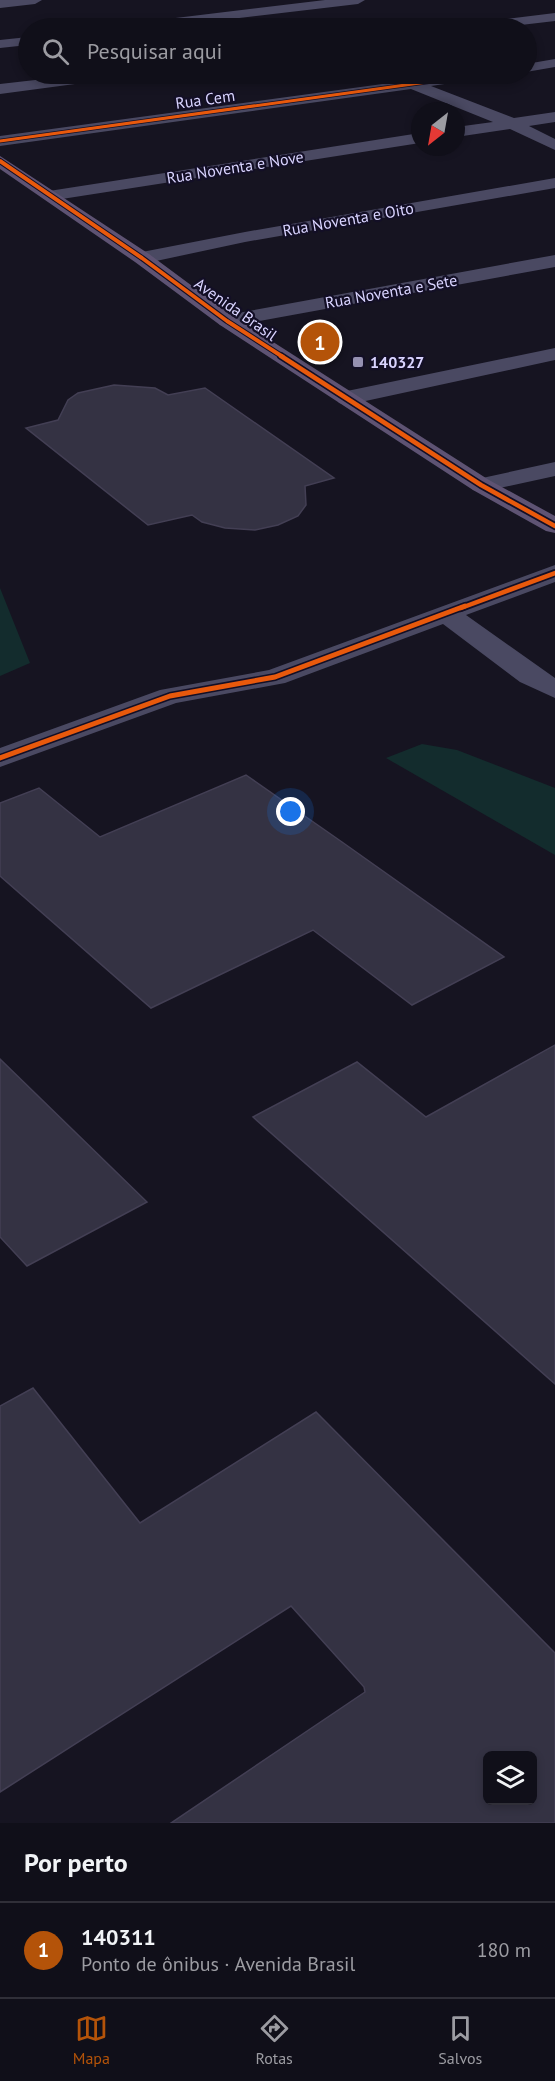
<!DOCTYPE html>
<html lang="pt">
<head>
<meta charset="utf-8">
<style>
	:root { --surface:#100f19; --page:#1e1d26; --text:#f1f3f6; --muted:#9c9ca2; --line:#302f38; --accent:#b45309 }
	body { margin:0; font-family:"PT Sans",sans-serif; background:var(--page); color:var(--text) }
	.controls { position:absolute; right:18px; bottom:18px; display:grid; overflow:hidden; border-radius:9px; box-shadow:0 3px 9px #0003 }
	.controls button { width:54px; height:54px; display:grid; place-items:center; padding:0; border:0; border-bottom:2px solid var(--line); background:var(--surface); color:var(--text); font:30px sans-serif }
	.compass { position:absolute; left:411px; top:102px; width:54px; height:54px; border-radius:50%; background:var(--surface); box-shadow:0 3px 9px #0003; rotate:211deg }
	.you { position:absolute; left:291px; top:812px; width:21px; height:21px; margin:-15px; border:4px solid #fff; border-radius:50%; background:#1a73e8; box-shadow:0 0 0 9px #1a73e833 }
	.badge { display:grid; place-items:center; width:39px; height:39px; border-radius:50%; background:var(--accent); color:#fff; font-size:20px; font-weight:700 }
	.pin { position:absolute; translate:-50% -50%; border:3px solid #fff; box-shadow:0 2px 6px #0006 }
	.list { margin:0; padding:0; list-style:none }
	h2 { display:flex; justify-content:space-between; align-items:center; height:78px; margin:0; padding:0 24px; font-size:26px }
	h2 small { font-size:20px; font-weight:400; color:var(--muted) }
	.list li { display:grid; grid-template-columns:39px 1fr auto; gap:18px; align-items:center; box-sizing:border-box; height:96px; padding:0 24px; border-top:2px solid var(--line) }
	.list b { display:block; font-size:22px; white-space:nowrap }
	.list p { margin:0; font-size:20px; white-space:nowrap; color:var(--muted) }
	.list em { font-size:20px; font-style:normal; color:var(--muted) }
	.icon { flex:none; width:33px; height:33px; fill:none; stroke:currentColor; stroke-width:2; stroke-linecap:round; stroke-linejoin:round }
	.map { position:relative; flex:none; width:555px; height:1823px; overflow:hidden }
	.search { position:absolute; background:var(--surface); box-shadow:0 3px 9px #0003; left:18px; right:18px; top:18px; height:66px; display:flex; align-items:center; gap:15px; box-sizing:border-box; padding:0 21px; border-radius:33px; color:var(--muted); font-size:22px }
	.sheet { height:174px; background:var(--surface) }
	nav { display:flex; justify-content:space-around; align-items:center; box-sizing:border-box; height:84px; border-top:2px solid var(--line); background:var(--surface); font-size:16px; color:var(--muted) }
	nav a { display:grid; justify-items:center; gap:3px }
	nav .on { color:var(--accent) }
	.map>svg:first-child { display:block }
	.green { fill:#132c2d }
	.building { fill:#343243; stroke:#433f54; stroke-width:1.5; fill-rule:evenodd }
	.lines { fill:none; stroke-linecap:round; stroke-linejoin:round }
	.minor { fill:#4a4962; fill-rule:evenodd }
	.primary { fill:#5e5373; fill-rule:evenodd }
	.cycleway-far3-casing { stroke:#130f26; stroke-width:4.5 }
	.cycleway-far2-casing { stroke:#130f26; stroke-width:6 }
	.cycleway-far1-casing { stroke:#130f26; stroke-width:8 }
	.cycleway-casing { stroke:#130f26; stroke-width:8 }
	.cycleway-far3 { stroke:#e8590c; stroke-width:3 }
	.cycleway-far2 { stroke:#e8590c; stroke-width:4 }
	.cycleway-far1 { stroke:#e8590c; stroke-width:4.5 }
	.cycleway { stroke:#e8590c; stroke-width:5 }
	.poi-dot { fill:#9591b1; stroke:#130f26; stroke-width:2 }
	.labels { text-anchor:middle; stroke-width:4.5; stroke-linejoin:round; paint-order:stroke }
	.far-street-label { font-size:16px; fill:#d9d4ff; stroke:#130f26 }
	.far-poi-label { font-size:16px; font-weight:bold; fill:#d9d4ff; stroke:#130f26; text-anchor:start }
</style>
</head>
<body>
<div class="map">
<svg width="555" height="1823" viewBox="0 0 555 1823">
	<rect width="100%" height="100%" fill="#161421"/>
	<g class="green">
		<polygon points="0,588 30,663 0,676"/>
		<polygon points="422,744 457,750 555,788 555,855 386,758"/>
	</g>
	<g class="building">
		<polygon points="114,385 155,388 168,395 205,388 334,478 305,486 306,505 298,516 278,525 255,530 225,528 202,522 192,515 148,525 26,428 58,420 68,400 78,393"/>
		<polygon points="246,775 342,842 504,957 412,1005 313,930 151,1008 0,876 0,803 39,788 100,837"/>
		<polygon points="555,1045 555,1384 253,1117 357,1062 426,1117"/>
		<polygon points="0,1059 147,1202 27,1266 0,1237"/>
		<path d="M33,1388L140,1523L316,1412L555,1653V1823H171L365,1692L364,1687L291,1606L0,1792V1406ZM488,1755H532V1800H488Z"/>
	</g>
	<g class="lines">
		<g class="minor">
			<polygon points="0,0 42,0 35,4 0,8"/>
			<polygon points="325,0 365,0 358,4 156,28 119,28 126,24"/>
			<polygon points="555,13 555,21 495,28 459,28 466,24"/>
			<polygon points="28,37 28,45 0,48 0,40"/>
			<polygon points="555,59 555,67 526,72 526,64"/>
			<polygon points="88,74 127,74 120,78 0,94 0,84"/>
			<polygon points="456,74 492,74 485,78 431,86 514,118 555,112 555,122 529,126 555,139 555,150 510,129 456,137 456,127 493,122 411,89 0,146 0,136"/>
			<polygon points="420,133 420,143 49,201 40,196 49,191"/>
			<polygon points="555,178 555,188 245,242 142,264 133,258 142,252 245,232"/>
			<polygon points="555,255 555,267 227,327 220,325 217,321 220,317 227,315"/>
			<polygon points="555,348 555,360 347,405 339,403 336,398 339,393 347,391"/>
			<polygon points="555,462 555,476 481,492 473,490 469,485 473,480"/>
			<polygon points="555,565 555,582 466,615 555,678 555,698 520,682 443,624 285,683 176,703 0,767 0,748 160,690 269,670"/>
		</g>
		<polygon class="primary" points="0,156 149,254 234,317 489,480 555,516 555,533 546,531 473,490 220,325 135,262 0,169"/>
		<g class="cycleway-far3-casing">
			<polyline id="cycleway-far3" points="0,141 485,74"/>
		</g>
		<g class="cycleway-far2-casing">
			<polyline id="cycleway-far2" points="0,161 142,258 227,321 283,357"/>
		</g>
		<g class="cycleway-far1-casing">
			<g id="cycleway-far1">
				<polyline points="281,356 481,485 555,526"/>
				<polyline points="461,608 555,573"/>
			</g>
		</g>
		<g class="cycleway-casing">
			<polyline id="cycleway" points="0,758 170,696 275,677 465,606"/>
		</g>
		<use href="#cycleway-far3" class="cycleway-far3"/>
		<use href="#cycleway-far2" class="cycleway-far2"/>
		<use href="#cycleway-far1" class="cycleway-far1"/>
		<use href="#cycleway" class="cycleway"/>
	</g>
	<rect class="poi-dot" x="352" y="356" width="12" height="12" rx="3"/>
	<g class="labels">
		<g class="far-street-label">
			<text transform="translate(205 99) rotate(-8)" y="6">Rua Cem</text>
			<text transform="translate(235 167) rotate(-9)" y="6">Rua Noventa e Nove</text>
			<text transform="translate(348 219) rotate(-10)" y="6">Rua Noventa e Oito</text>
			<text transform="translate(391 291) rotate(-10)" y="6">Rua Noventa e Sete</text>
			<text transform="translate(236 309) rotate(35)" y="6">Avenida Brasil</text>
		</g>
		<g class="far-poi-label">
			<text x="370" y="368">140327</text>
		</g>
	</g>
</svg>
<div class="controls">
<button><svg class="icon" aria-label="layers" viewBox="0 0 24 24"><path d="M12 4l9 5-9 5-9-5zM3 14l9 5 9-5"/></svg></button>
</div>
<svg class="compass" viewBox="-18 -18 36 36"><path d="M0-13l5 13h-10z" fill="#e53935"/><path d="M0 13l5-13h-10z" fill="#9c9ca2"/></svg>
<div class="you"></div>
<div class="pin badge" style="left:320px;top:342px">1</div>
<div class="search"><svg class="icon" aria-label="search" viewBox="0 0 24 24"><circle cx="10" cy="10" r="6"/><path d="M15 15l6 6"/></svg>Pesquisar aqui</div>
</div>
<section class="sheet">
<h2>Por perto<small></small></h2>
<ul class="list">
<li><span class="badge">1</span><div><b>140311</b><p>Ponto de ônibus · Avenida Brasil</p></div><em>180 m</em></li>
</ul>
</section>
<nav>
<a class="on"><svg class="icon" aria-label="map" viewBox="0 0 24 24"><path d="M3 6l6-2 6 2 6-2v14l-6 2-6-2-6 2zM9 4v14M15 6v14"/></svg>Mapa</a>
<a><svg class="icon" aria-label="directions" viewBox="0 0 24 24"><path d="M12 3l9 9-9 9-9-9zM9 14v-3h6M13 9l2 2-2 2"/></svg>Rotas</a>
<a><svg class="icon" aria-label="saved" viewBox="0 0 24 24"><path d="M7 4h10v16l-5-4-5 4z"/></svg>Salvos</a>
</nav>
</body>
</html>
